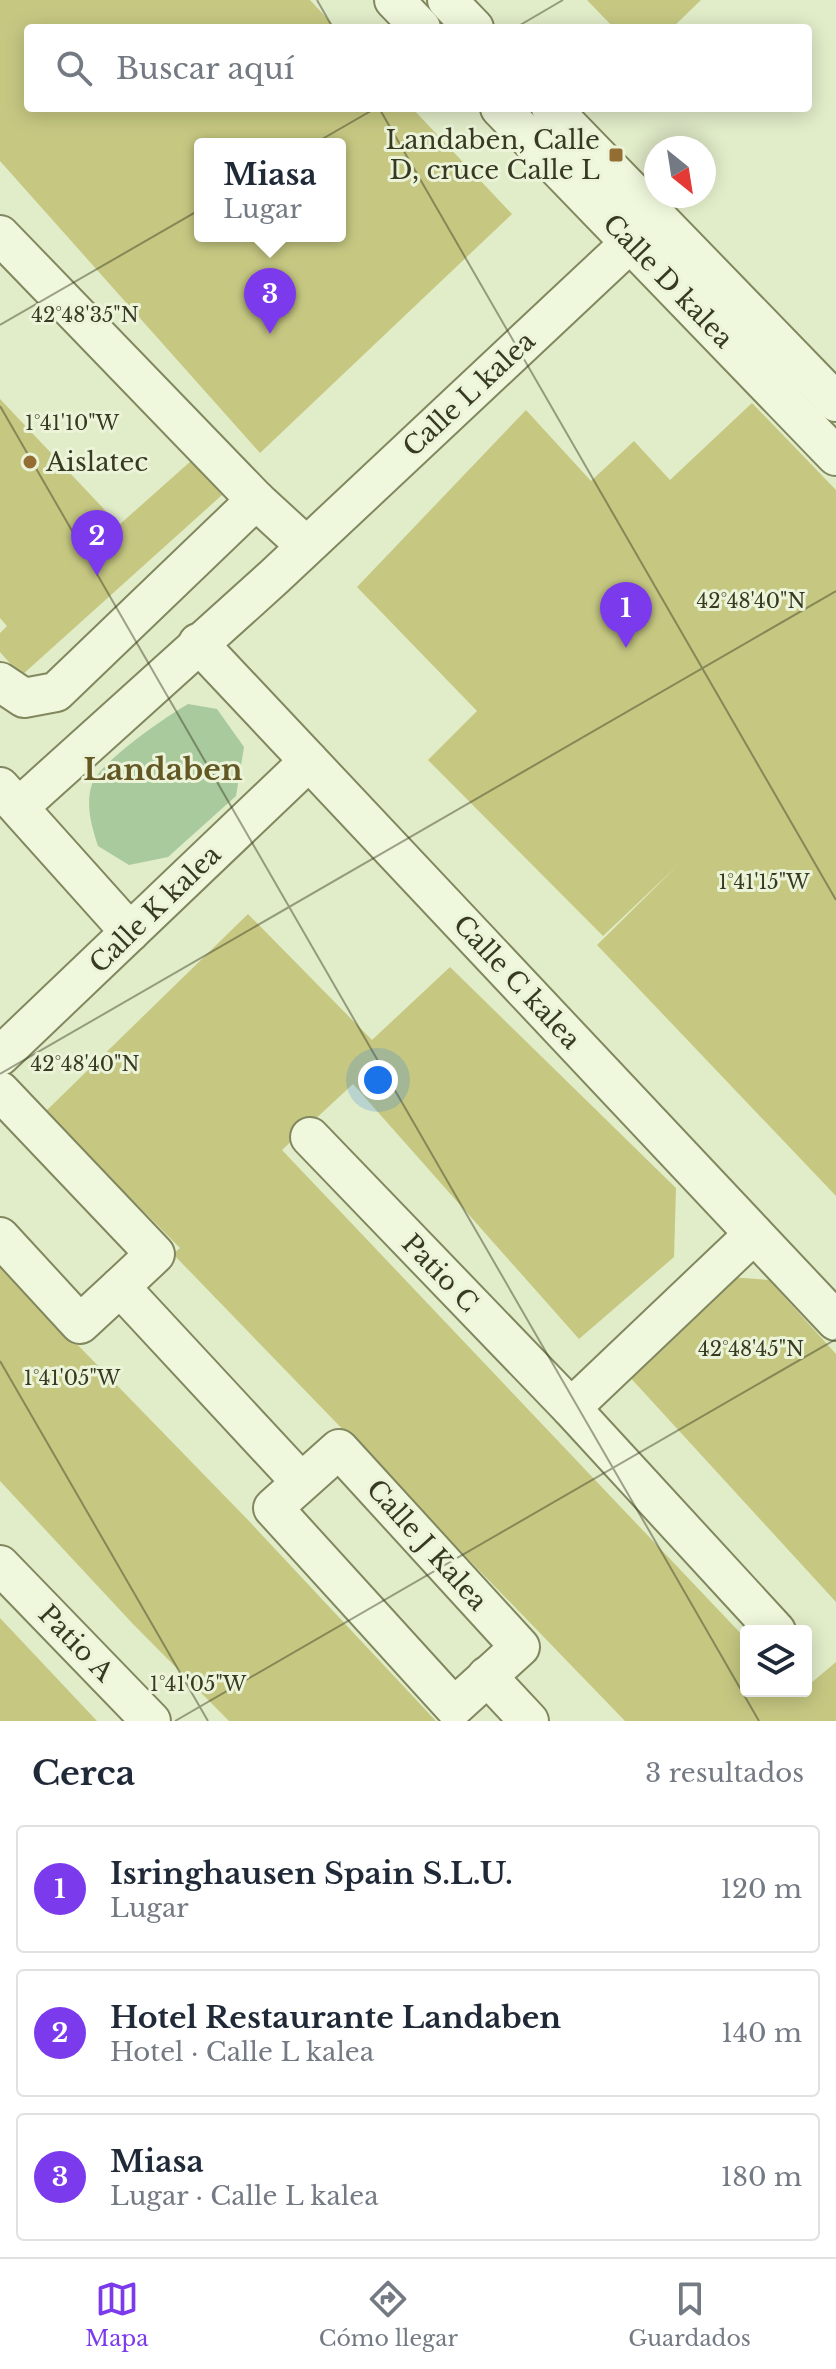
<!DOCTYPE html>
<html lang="es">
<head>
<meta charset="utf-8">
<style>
	:root { --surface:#fff; --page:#f6f6f7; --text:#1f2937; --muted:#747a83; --line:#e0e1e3; --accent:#7c3aed }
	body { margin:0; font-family:"Libre Baskerville",serif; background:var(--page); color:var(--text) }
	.controls { position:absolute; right:24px; bottom:24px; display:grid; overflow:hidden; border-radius:8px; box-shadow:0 4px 20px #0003 }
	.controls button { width:72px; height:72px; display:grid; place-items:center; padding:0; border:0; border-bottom:2px solid var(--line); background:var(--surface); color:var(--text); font:40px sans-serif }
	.compass { position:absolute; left:644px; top:136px; width:72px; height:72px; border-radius:50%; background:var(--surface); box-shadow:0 4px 20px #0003; rotate:150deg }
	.you { position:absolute; left:378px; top:1080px; width:28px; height:28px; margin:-20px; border:6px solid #fff; border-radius:50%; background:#1a73e8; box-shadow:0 0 0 12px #1a73e833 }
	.badge { display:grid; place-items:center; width:52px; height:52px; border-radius:50%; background:var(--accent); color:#fff; font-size:26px; font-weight:700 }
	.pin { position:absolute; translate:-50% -66px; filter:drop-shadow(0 2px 4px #0008) }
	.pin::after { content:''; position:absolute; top:42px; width:28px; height:24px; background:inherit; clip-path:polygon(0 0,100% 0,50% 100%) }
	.popup { position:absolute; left:194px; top:138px; width:152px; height:104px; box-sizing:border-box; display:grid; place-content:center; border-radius:8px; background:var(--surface); filter:drop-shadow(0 2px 6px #0005); font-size:26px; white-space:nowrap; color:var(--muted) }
	.popup b { font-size:30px; color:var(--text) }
	.popup::after { content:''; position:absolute; left:50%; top:100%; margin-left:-16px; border:16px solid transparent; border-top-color:var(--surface) }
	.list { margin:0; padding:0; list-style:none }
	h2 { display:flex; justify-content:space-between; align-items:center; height:104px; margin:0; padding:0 32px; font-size:34px }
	h2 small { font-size:26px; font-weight:400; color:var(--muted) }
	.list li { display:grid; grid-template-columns:52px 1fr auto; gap:24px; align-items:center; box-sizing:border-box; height:128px; margin:0 16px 16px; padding:0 16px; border:2px solid var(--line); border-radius:8px }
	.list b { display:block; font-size:30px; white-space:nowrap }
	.list p { margin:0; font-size:26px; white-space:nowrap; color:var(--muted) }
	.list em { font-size:26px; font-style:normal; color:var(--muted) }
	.icon { flex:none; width:44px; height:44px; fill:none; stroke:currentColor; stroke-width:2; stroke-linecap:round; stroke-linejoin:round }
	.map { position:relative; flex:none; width:836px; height:1721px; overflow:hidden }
	.search { position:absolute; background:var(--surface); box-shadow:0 4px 20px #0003; left:24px; right:24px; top:24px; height:88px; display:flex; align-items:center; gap:20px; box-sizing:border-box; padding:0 28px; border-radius:8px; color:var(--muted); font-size:30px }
	.sheet { height:536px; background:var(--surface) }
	nav { display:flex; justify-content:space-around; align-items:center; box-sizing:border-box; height:112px; border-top:2px solid var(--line); background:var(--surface); font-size:22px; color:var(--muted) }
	nav a { display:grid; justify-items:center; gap:4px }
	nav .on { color:var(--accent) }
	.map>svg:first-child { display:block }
	.green { fill:#a9ca9d }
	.building { fill:#c6c882; fill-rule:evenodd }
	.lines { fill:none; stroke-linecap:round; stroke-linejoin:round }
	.minor-casing { stroke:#82875f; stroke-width:42 }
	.minor { stroke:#eff7dc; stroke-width:38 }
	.ticks { fill:none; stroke:#373921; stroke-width:2; stroke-opacity:0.45 }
	.poi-dot { fill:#936d32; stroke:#ebf4d8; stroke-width:3 }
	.labels { text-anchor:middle; stroke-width:6; stroke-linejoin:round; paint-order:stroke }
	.poi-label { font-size:26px; fill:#373921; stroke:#ebf4d8; text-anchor:end }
	.street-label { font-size:26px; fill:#373921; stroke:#ebf4d8 }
	.quarter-label { font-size:30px; font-weight:bold; fill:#635823; stroke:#ebf4d8 }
	.ticks-label { font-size:20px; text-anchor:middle; fill:#373921; stroke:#ebf4d8; stroke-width:6; stroke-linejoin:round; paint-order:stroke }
</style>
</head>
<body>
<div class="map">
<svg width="836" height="1721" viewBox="0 0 836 1721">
	<rect width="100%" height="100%" fill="#e1ecc9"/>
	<path class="green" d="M188,704L217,709L244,747L236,796L168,857L129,865L98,846C92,827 85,805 92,784C100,762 167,716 188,704Z"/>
	<g class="building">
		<path d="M0,0H310L336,28H28V108H412L512,214L260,453L0,161ZM200,144H340V236H200Z"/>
		<polygon points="587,0 701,0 672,28 614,28"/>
		<polygon points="0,399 119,525 191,461 222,495 21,676 0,652 0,633 7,626 0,618"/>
		<polygon points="752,403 836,490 836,1196 597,945 678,865 603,936 428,760 477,711 357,587 526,410 591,481 634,441 670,480"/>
		<polygon points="248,914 372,1040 450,967 676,1188 674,1257 579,1339 353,1084 282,1150 746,1639 746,1691 795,1691 798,1694 836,1662 836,1721 625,1721 173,1254 180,1248 45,1112"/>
		<polygon points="0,1265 248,1520 436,1721 229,1721 132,1623 0,1481"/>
		<polygon points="730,1277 769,1280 836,1354 836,1602 627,1374"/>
		<polygon points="0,1618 97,1721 0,1721"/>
	</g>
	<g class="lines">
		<g class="minor-casing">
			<g id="minor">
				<polyline points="394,0 421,28"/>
				<polyline points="447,0 474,28"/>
				<polyline points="500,108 836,456"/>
				<polyline points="551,108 836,402"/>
				<polyline points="0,235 256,500 305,545"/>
				<polyline points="198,643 836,1321"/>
				<polyline points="0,682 24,698 56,692 256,500"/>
				<polyline points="0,787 130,932"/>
				<polyline points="19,807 274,577 631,242"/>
				<polyline points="0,1056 309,761"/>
				<polyline points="0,1091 155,1254 120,1287"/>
				<polyline points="310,1137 571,1408 776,1631"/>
				<polyline points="0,1237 80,1324 120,1287 301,1482"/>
				<polyline points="571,1408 754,1234"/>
				<polygon points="339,1449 520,1647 454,1707 273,1508"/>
				<polyline points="0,1565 151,1721"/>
				<polyline points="487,1676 529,1721"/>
			</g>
		</g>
		<use href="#minor" class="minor"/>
	</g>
	<path class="ticks" d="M317,0L333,28M515,28L563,0M379,108L836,900M0,325L376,108M0,406L759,1721M0,1074L836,591M0,1361L208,1721M175,1721L836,1339"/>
	<g class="poi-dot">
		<rect x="608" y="147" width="16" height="16" rx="4"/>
		<circle cx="30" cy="462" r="8"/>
	</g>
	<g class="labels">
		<g class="poi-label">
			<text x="600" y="149">Landaben, Calle<tspan x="600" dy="30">D, cruce Calle L</tspan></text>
			<text x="46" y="471" text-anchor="start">Aislatec</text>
		</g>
		<g class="street-label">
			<text transform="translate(668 281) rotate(46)" y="9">Calle D kalea</text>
			<text transform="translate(469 394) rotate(-43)" y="9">Calle L kalea</text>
			<text transform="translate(155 909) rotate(-44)" y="9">Calle K kalea</text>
			<text transform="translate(517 982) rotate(47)" y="9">Calle C kalea</text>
			<text transform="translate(440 1273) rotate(46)" y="9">Patio C</text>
			<text transform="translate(427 1545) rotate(48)" y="9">Calle J Kalea</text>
			<text transform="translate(76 1643) rotate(46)" y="9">Patio A</text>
		</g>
		<g class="quarter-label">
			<text x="163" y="780">Landaben</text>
		</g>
	</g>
	<g class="ticks-label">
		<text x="85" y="322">42°48'35"N</text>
		<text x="72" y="430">1°41'10"W</text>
		<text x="751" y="608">42°48'40"N</text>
		<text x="764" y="889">1°41'15"W</text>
		<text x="85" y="1071">42°48'40"N</text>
		<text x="751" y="1356">42°48'45"N</text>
		<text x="72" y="1385">1°41'05"W</text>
		<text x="198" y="1691">1°41'05"W</text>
	</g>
</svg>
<div class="controls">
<button><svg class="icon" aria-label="layers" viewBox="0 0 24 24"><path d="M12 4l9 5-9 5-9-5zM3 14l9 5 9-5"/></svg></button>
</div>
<svg class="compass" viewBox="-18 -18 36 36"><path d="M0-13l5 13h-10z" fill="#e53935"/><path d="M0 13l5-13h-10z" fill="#747a83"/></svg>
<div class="you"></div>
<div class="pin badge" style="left:626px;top:648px">1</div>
<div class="pin badge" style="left:97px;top:576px">2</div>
<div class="pin badge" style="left:270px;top:334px">3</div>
<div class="popup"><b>Miasa</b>Lugar</div>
<div class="search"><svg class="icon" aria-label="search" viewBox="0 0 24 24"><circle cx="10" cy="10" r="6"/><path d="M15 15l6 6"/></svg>Buscar aquí</div>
</div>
<section class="sheet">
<h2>Cerca<small>3 resultados</small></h2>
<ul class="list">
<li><span class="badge">1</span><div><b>Isringhausen Spain S.L.U.</b><p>Lugar</p></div><em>120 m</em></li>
<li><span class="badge">2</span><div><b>Hotel Restaurante Landaben</b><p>Hotel · Calle L kalea</p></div><em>140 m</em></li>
<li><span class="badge">3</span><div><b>Miasa</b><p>Lugar · Calle L kalea</p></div><em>180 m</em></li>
</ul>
</section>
<nav>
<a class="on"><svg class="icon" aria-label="map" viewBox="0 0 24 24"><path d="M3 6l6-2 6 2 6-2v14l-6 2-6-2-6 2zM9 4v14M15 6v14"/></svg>Mapa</a>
<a><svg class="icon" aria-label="directions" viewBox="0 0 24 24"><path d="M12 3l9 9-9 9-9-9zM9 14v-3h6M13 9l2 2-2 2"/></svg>Cómo llegar</a>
<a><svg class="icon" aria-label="saved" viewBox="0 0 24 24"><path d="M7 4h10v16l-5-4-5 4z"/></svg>Guardados</a>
</nav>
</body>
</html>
